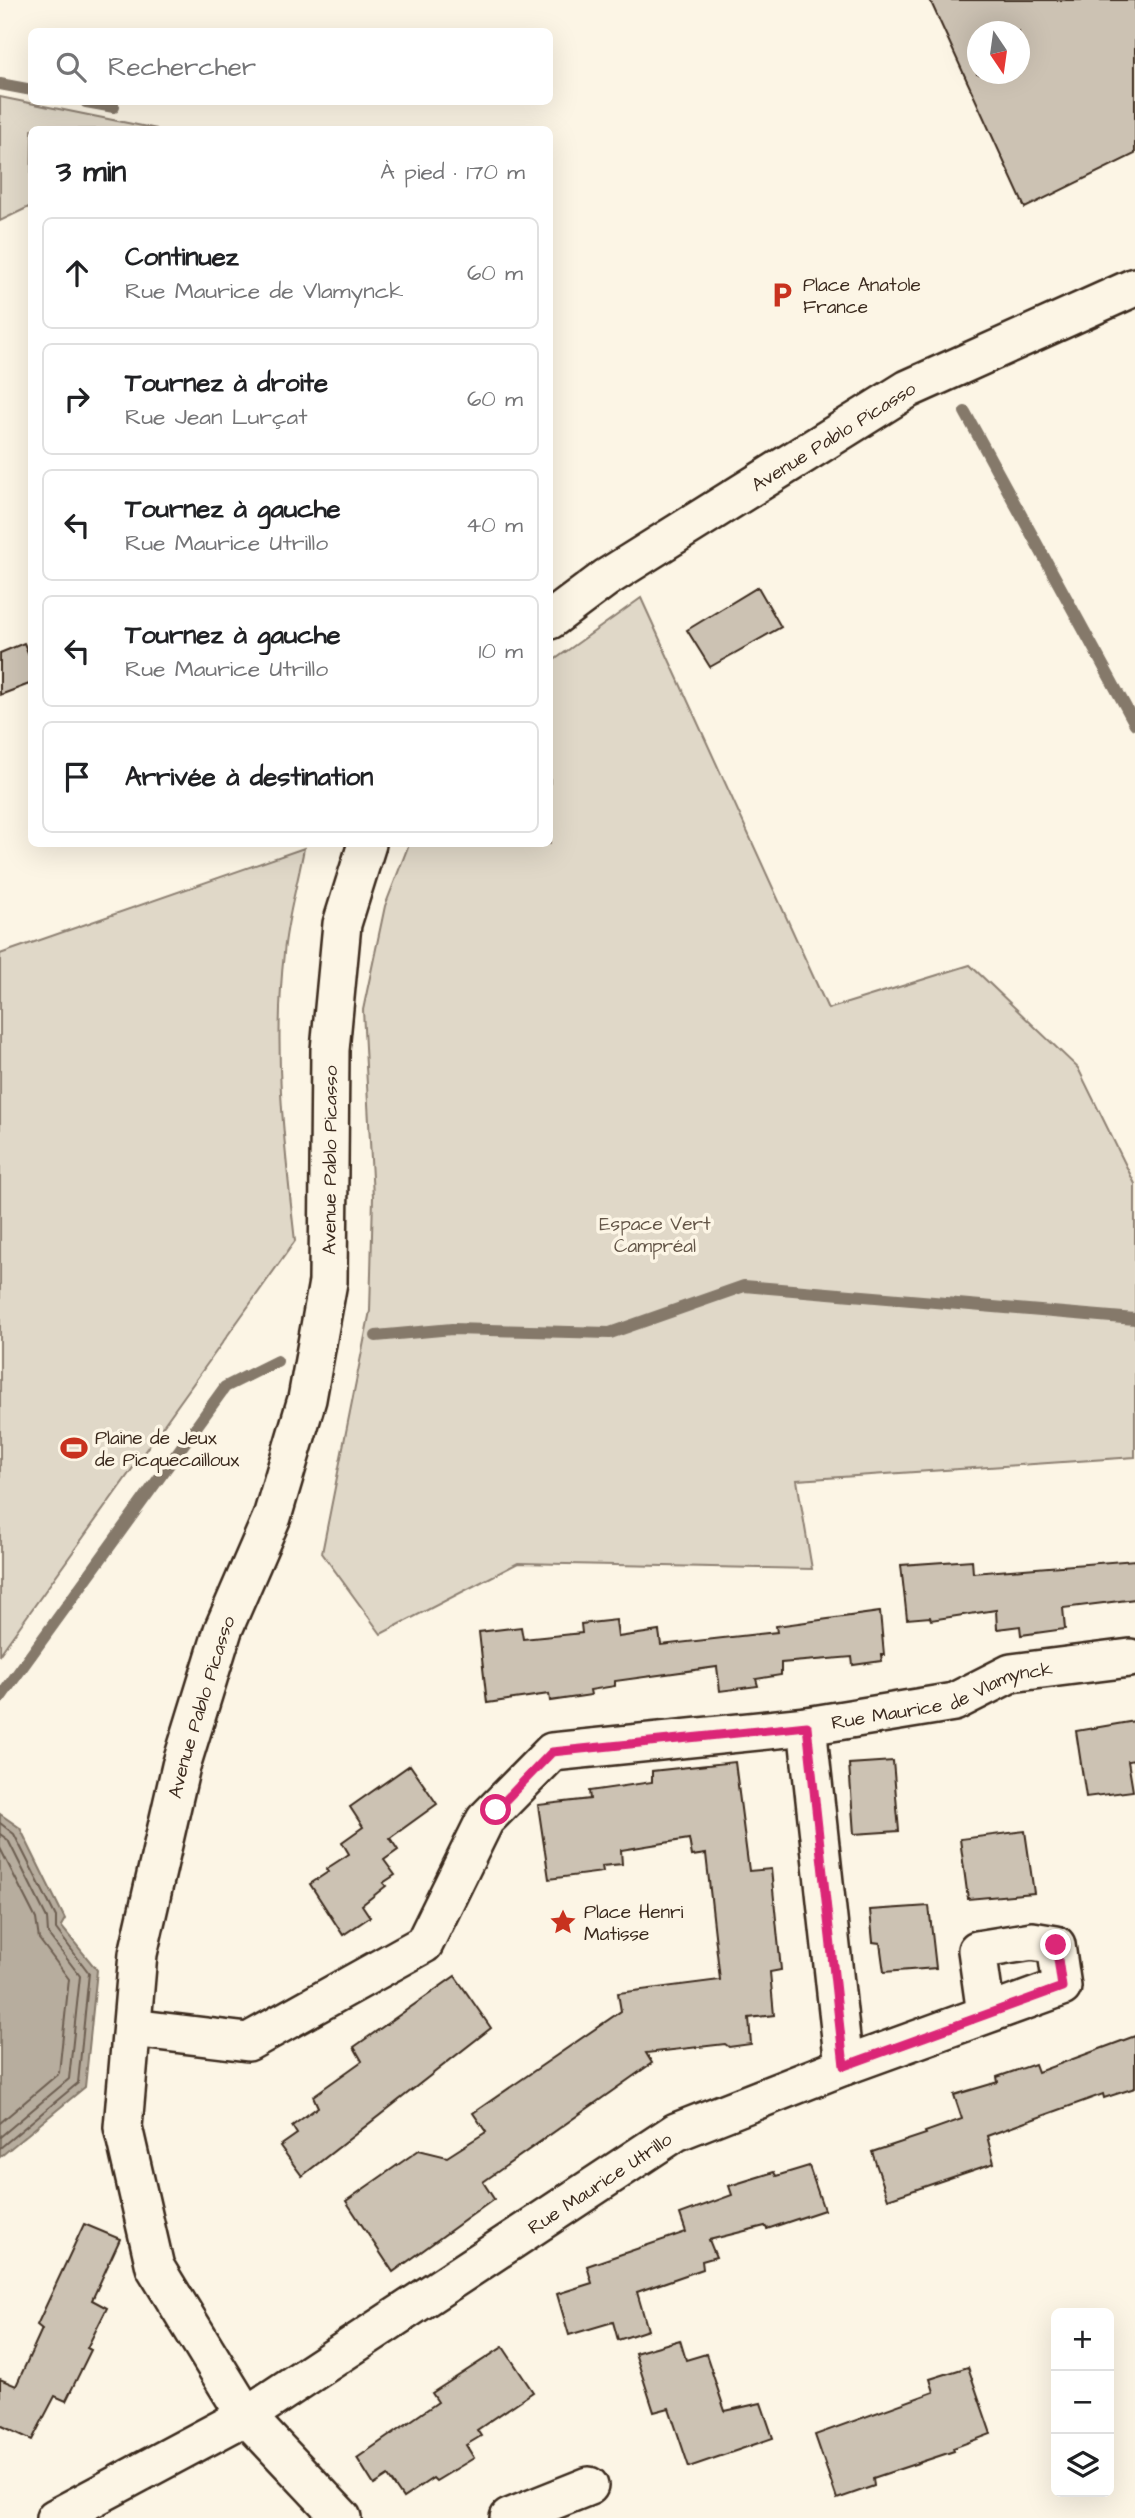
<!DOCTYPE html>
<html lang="fr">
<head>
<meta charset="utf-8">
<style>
	:root { --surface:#fff; --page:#f2f2f2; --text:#202124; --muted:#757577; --line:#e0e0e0 }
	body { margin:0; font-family:"Architects Daughter",sans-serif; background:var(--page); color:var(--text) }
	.controls { position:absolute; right:21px; bottom:21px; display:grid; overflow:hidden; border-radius:10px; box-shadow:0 7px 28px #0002 }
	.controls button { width:63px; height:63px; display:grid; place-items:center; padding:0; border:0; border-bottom:2px solid var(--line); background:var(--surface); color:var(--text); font:35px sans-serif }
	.compass { position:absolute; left:967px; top:21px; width:63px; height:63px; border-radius:50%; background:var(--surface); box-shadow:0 7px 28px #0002; rotate:167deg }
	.stop { position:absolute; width:21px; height:21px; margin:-16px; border:5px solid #db2777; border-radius:50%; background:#fff }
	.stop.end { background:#db2777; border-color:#fff; box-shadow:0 2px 7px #0008 }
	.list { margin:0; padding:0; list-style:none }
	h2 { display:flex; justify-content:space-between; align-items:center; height:91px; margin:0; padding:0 28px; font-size:30px }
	h2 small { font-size:23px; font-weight:400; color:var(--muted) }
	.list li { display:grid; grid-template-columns:46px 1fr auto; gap:21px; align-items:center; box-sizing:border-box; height:112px; margin:0 14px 14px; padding:0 14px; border:2px solid var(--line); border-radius:10px }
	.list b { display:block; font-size:26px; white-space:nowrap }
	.list p { margin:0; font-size:23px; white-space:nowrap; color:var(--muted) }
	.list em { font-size:23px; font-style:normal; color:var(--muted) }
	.icon { flex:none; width:38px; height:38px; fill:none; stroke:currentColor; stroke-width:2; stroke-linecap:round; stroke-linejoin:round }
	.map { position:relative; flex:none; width:1135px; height:2518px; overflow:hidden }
	.search { position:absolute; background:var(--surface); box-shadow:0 7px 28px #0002; left:28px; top:28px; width:525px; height:77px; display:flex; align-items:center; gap:18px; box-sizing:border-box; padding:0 24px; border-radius:10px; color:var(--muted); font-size:26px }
	.panel { position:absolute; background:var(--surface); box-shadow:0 7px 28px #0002; left:28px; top:126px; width:525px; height:721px; border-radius:10px }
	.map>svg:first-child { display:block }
	.green { fill:#e0d8c8; stroke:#8e8173; stroke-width:2 }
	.water { fill:#b7ad9e; stroke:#85796b; stroke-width:2 }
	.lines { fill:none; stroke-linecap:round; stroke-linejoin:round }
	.shore { stroke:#6d5e51; stroke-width:2 }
	.stream { stroke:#85796b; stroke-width:12 }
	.building { fill:#ccc2b3; stroke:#3b2a1e; stroke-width:2; fill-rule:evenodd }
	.street-casing { stroke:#3b2a1e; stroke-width:42 }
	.street { stroke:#fcf5e5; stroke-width:37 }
	.route { stroke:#db2777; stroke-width:9 }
	.labels { text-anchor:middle; stroke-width:7; stroke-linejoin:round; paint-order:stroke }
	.poi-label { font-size:19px; fill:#3b2a1e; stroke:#fcf5e5; text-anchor:start }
	.street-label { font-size:19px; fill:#3b2a1e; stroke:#fcf5e5 }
	.park-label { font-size:19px; fill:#645648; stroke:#fcf5e5 }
</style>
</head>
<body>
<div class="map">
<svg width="1135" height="2518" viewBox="0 0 1135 2518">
	<rect width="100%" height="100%" fill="#fcf5e5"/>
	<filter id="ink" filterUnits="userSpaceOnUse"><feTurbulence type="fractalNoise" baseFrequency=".0143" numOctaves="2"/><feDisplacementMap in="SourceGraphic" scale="14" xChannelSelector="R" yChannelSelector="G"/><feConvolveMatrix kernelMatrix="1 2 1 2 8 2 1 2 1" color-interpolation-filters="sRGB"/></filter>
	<g filter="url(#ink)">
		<g class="green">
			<polygon points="0,97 157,129 32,130 31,206 0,221"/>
			<polygon points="641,598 828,1009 970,965 1078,1068 1135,1184 1135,1457 797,1480 812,1569 518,1563 381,1634 322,1553 370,1311 373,1197 363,1010 385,906 409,844 550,844 550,663"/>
			<path d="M304,848C298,883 287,918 284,953C273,1050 284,1145 295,1241L0,1654V954Z"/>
		</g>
		<polygon class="water" points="0,1814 20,1828 65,1919 61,1926 97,1970 85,2087 0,2157"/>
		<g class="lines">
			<g class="shore">
				<polyline points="0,1823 14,1834 56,1917 56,1929 89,1973 78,2083 0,2148"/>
				<polyline points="0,1834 8,1840 47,1918 48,1934 80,1976 69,2079 0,2137"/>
				<polyline points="0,1848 36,1919 39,1939 69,1979 59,2073 0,2123"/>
			</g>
			<g class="stream">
				<polyline points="0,84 32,90"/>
				<polyline points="86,102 114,107"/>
				<polyline points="965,412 1135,724"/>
				<polyline points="376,1336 452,1329 610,1333 744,1286 1135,1319"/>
				<polyline points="0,1698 225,1387 277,1361"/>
			</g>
		</g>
		<g class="building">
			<path d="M930,0H1135V154L1025,208ZM977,32H1019V74H977Z"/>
			<polygon points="758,587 781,627 710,667 687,630"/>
			<polygon points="24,643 32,662 32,683 0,695 0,653"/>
			<polygon points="972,1560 973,1573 1135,1560 1135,1599 1063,1608 1065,1629 1021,1635 1020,1626 997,1629 996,1610 931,1620 930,1617 907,1619 901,1565"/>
			<polygon points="880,1612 884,1655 881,1655 882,1661 853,1665 852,1657 781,1663 781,1675 756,1679 758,1686 720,1691 717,1667 615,1681 615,1686 590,1690 591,1695 550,1701 549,1694 487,1703 479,1632 521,1627 523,1639 582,1633 581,1624 616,1620 618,1637 659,1631 661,1645 777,1632 776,1626"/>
			<polygon points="1135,1721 1135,1760 1128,1761 1133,1791 1086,1797 1076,1731"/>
			<polygon points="893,1761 899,1831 854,1834 849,1764"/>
			<polygon points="735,1762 749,1871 771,1869 781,1970 770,1972 774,2015 749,2018 751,2044 729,2047 725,2044 646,2053 652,2063 483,2182 494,2199 393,2272 346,2201 419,2150 447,2157 486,2132 473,2113 621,2011 618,1993 720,1980 706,1854 692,1856 689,1839 621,1850 622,1864 602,1866 603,1872 549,1879 538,1805 590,1799 589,1791 652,1782 652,1771"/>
			<polygon points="410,1765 437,1804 390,1838 398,1850 384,1860 395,1875 383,1883 386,1886 362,1905 370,1917 343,1935 310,1884 328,1872 326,1869 349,1854 342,1842 363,1827 350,1807"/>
			<polygon points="1025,1831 1034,1893 968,1899 960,1839"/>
			<polygon points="929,1906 936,1968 884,1972 880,1943 873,1942 870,1910"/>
			<polygon points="455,1976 491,2028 302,2176 280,2146 297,2134 292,2126 318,2107 313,2096 362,2061 354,2047"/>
			<polygon points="1135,2036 1135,2088 1104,2098 1103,2094 987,2136 994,2163 888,2199 872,2152 926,2134 925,2132 962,2119 954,2095 998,2082 997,2077 1035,2064 1038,2072"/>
			<polygon points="809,2166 824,2210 767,2229 765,2226 709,2240 716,2257 702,2261 703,2269 637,2292 648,2330 618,2340 613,2322 569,2335 557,2294 592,2283 587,2266 686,2232 680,2214 732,2195 729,2186 774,2172 776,2176"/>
			<polygon points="84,2224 120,2239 92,2300 107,2308 87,2348 91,2350 66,2401 55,2396 32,2440 0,2425 0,2379 16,2386 42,2329 37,2325"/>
			<polygon points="680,2340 686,2360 706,2354 725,2411 761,2403 773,2438 689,2467 669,2408 654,2412 635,2353"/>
			<polygon points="503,2347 533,2392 477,2430 481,2436 466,2445 474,2458 436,2481 433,2478 403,2498 388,2476 374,2485 357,2458 438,2402 432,2393"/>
			<polygon points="968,2367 991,2434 953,2448 954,2451 873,2478 874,2486 837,2499 815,2435 934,2392 930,2379"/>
		</g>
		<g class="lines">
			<g class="street-casing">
				<g id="street">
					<path id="s1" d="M550,620L606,578L908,389L1135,287"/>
					<polyline points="807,1726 844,2066"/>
					<path id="s2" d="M132,2028L248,2042L424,1944L485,1820L552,1752L807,1726L954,1702L1011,1673L1130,1658"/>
					<path id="s3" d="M55,2518L246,2416L676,2132L844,2066L1062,1987L1056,1945L1032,1941L977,1950L986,2014"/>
					<path id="s4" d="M342,2518L246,2416L155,2267L123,2127L138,1954L181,1766L223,1630L272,1517L307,1399L328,1282L330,1050L342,924L367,844"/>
					<polyline points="509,2518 589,2486"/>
				</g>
			</g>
			<use href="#street" class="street"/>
		</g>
	</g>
	<g class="lines" filter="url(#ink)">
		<polyline class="route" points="496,1810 552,1752 807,1726 844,2066 1062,1987 1056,1945"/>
	</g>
	<defs>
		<g id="parking-bare" transform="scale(2.1)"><path d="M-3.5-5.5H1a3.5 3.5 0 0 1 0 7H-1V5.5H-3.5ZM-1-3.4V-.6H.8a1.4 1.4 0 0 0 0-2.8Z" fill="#c8321e" stroke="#fcf5e5" stroke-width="2.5" paint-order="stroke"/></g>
		<g id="stadium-bare" transform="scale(2.1)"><path d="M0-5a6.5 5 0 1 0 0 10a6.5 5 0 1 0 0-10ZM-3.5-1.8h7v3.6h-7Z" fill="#c8321e" stroke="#fcf5e5" stroke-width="2.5" paint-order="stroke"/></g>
		<g id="sight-bare" transform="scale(2.1)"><path d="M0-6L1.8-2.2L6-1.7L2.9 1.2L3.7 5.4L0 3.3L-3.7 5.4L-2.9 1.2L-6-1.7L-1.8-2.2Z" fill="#c8321e" stroke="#fcf5e5" stroke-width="2.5" paint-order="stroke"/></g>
	</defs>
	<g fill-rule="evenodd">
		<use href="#parking-bare" x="782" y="295"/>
		<use href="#stadium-bare" x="74" y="1448"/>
		<use href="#sight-bare" x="563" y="1922"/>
	</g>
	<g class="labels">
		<g class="poi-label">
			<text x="803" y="291">Place Anatole<tspan x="803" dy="22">France</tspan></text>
			<text x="95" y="1444">Plaine de Jeux<tspan x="95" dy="22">de Picquecailloux</tspan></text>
			<text x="584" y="1918">Place Henri<tspan x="584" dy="22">Matisse</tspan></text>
		</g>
		<g class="street-label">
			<text dy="7" stroke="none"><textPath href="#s1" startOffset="338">Avenue Pablo Picasso</textPath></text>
			<text dy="7" stroke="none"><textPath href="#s4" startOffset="1454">Avenue Pablo Picasso</textPath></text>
			<text dy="7" stroke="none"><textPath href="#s2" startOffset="948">Rue Maurice de Vlamynck</textPath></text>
			<text dy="7" stroke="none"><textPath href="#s4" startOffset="887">Avenue Pablo Picasso</textPath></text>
			<text dy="7" stroke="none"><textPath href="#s3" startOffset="640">Rue Maurice Utrillo</textPath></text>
		</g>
		<g class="park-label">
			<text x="655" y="1230">Espace Vert<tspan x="655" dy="22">Campréal</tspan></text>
		</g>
	</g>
</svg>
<div class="controls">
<button>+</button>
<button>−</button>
<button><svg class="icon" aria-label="layers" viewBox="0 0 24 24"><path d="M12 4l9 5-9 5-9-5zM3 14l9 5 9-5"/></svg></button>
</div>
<svg class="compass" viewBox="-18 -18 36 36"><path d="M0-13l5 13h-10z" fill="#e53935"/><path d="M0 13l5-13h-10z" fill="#757577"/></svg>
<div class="stop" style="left:496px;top:1810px"></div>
<div class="stop end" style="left:1056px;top:1945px"></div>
<div class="search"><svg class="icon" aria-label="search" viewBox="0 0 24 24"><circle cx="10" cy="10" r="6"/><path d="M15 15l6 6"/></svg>Rechercher</div>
<section class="panel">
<h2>3 min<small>À pied · 170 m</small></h2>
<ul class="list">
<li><svg class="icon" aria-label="ahead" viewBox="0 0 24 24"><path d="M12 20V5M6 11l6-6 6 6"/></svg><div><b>Continuez</b><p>Rue Maurice de Vlamynck</p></div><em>60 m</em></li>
<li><svg class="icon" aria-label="right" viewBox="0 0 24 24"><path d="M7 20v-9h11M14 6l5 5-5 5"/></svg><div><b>Tournez à droite</b><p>Rue Jean Lurçat</p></div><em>60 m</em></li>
<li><svg class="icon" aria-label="left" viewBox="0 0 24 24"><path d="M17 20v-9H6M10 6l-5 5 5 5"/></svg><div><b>Tournez à gauche</b><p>Rue Maurice Utrillo</p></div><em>40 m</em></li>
<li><svg class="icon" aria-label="left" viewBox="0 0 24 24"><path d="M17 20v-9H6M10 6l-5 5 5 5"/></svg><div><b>Tournez à gauche</b><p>Rue Maurice Utrillo</p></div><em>10 m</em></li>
<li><svg class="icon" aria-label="arrive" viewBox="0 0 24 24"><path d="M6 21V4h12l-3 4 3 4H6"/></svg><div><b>Arrivée à destination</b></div></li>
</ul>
</section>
</div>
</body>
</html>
